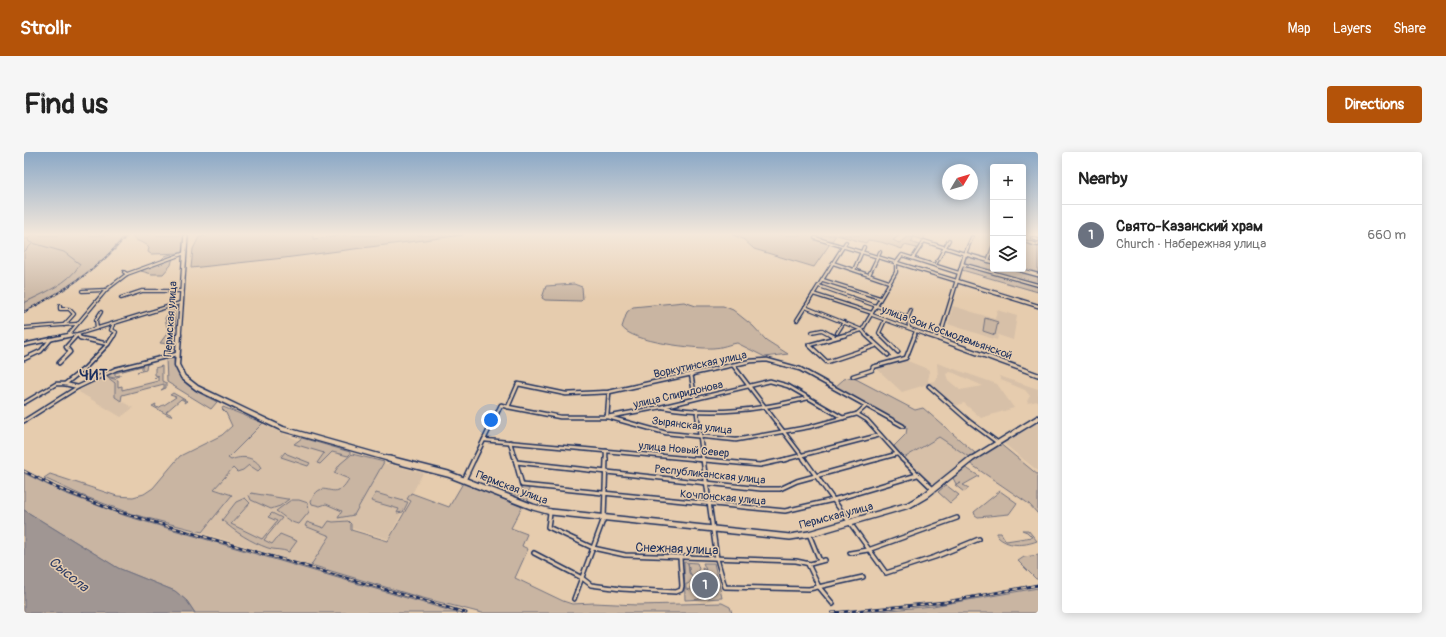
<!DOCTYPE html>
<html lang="en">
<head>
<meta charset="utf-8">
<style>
	:root { --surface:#fff; --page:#f6f6f6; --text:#222; --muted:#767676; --line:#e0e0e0; --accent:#b45309 }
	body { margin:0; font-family:Pangolin,sans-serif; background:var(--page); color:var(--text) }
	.controls { position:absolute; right:12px; top:12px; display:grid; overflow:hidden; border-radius:4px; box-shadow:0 2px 10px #0003 }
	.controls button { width:36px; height:36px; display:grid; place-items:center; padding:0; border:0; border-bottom:1px solid var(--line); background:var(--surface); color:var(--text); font:20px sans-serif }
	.compass { position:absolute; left:918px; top:12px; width:36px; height:36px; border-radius:50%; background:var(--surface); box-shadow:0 2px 10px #0003; rotate:52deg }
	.you { position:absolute; left:467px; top:268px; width:14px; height:14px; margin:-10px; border:3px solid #fff; border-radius:50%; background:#1a73e8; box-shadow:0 0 0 6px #1a73e833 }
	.badge { display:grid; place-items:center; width:26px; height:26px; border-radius:50%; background:var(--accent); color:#fff; font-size:13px; font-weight:700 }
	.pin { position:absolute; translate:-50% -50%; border:2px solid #fff; box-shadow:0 1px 4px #0006 }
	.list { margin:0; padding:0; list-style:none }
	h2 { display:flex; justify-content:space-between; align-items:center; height:52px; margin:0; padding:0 16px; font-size:17px }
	h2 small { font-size:13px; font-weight:400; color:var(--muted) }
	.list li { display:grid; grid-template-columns:26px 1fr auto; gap:12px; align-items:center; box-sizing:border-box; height:60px; padding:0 16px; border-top:1px solid var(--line) }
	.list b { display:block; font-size:15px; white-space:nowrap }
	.list p { margin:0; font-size:13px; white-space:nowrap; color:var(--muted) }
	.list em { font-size:13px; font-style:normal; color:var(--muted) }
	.icon { flex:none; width:22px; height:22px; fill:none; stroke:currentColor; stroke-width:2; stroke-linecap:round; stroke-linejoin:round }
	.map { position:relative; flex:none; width:1014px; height:461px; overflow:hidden; border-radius:4px }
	header { display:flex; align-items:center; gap:24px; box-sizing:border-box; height:56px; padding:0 20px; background:var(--accent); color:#fff }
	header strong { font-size:19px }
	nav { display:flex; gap:22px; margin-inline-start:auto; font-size:14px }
	.intro { display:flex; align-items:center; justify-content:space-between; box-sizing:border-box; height:96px; padding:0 24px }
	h1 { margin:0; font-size:28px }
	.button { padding:10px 18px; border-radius:4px; background:var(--accent); color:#fff; font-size:14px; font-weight:700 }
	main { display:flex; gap:24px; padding:0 24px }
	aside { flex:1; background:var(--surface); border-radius:4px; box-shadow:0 2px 10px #0003 }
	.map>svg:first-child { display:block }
	.built { fill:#d7c0a8; fill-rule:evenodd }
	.green { fill:#c9b5a2; stroke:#727280 }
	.water { fill:#a09693; stroke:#6b6d7e }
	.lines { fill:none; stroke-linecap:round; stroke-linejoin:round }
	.stream { stroke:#6b6d7e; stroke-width:1 }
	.minor-far2-casing { stroke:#1b2f5e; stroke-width:4.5 }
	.minor-far1-casing { stroke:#1b2f5e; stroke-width:5.5 }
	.minor-casing { stroke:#1b2f5e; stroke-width:6 }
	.tertiary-far1-casing { stroke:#1b2f5e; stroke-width:5 }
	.tertiary-casing { stroke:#1b2f5e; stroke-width:6 }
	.primary-far2-casing { stroke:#1b2f5e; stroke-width:6 }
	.primary-far1-casing { stroke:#1b2f5e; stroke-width:7 }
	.primary-casing { stroke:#1b2f5e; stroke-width:8 }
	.minor-far2 { stroke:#e6ccae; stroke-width:2 }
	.minor-far1 { stroke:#e6ccae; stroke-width:2.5 }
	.minor { stroke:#e6ccae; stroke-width:3 }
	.tertiary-far1 { stroke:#e6ccae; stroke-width:2.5 }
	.tertiary { stroke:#e6ccae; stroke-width:3 }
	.primary-far2 { stroke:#e6ccae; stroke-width:3.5 }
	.primary-far1 { stroke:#e6ccae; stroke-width:4 }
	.primary { stroke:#e6ccae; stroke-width:5 }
	.rail-far1-casing { stroke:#1b2f5e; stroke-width:2 }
	.rail-casing { stroke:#1b2f5e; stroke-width:3 }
	.rail-far1 { stroke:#e6ccae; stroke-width:1; stroke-dasharray:2.5; stroke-linecap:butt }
	.rail { stroke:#e6ccae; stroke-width:1.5; stroke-dasharray:4; stroke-linecap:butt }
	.labels { text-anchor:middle; stroke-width:3; stroke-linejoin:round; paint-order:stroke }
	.street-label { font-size:11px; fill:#1b2f5e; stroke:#e6ccae }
	.near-street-label { font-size:13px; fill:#1b2f5e; stroke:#e6ccae }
	.near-water-label { font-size:14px; font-style:italic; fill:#2f3e66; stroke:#e6ccae }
	.district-label { font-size:15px; font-weight:bold; letter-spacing:1px; fill:#1b2f5e; stroke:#e6ccae }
</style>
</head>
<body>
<header>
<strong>Strollr</strong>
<nav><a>Map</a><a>Layers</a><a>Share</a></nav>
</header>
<div class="intro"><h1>Find us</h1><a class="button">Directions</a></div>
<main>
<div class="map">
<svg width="1014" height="461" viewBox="0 0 1014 461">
	<rect width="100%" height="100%" fill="#e6ccae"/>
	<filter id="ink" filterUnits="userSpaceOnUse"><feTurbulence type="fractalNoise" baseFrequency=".025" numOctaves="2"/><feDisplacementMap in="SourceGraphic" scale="8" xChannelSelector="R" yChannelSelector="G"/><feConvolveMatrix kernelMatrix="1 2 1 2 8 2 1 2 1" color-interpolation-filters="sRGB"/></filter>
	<g filter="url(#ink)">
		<g class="built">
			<polygon points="929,154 971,167 973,158 993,164 989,188 974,183 973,188 924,172"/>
			<path d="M881,208L906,218L904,229L905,230L911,229L914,225L913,211L973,232L990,256L957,266L940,251L931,254L919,243L915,244L901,233L878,240L852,216ZM926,220L930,221L959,234L936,238L924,228L922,222Z"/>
			<polygon points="975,224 1014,237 1014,249 1004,251 1003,249 1006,244 1001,238 977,228"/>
			<polygon points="83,225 91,231 91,245 109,256 97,265 55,240 56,238"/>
			<polygon points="1014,269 1014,319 978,290"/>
			<polygon points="238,272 274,288 324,302 399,321 364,387 313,372 287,414 178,381 207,343 189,337 203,306"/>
			<polygon points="916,284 945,305 909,333 881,305"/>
		</g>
		<g class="green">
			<path d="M0,83H100C73,121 41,138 0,160Z"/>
			<path d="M108,83H160L158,101L127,102L124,100L125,95C120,89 111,91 108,83Z"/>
			<polygon points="192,83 289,83 289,87 322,83 439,83 260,106 167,116 169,97 175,85"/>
			<polygon points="709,83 812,83 790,115 730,97 719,87"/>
			<polygon points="813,83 876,83 869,88 875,91 884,85 889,85 891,83 902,84 899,88 890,85 887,90 895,93 893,96 880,93 878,97 857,90 844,88 842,91"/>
			<polygon points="999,89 1014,93 1014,123 994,117 999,117"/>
			<polygon points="147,102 149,105 147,113 139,122 128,122 117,119 134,111 141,104"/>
			<polygon points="943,103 969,111 969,117 990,117 1014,124 1014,140 938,118"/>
			<polygon points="550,132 558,135 559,147 557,149 521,148 518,146 522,134"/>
			<path d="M660,150L672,154H699L709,158L729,174L742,188L764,202L741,205L713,191C705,192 698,196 689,196C672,197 607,190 598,175L603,160L609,155Z"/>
			<polygon points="150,154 152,176 150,177 143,175 141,166 144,162 145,157"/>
			<polygon points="961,166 974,170 971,183 959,179"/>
			<polygon points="145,179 152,180 151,190 146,192 136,191"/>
			<path d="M147,205L150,206C150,231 174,240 193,250L187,257L143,230L142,206Z"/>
			<polygon points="130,209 123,213 123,211 122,218 113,220 118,218 118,214 91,221 91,224 96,223 96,224 90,226 82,224 72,228 93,218"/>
			<polygon points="138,214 138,229 142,231 142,236 137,238 140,236 140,232 98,243 97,249 91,245 91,231 83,225 94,228 94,235 98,234 98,238 134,229 134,225 130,226 135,224 131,223 131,216"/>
			<polygon points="828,225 891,258 899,256 951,301 945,305 915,285 880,306 870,294 882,282 883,276 811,235 820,227"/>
			<polygon points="149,241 163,249 160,251 161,249 157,247 142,260 148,263 146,264 128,254 132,252 131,254 134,256 139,253 140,253 152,245 146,243"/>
			<path d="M199,255L239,271L204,306L207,308C218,303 232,305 237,316L234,319L225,313L219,318L213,320L209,316L190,337L208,343L178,380L108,362L57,343L20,326L26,322L93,344L109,345L120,342L129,336L156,304L198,283L208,274L202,261L198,257Z"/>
			<polygon points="278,286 326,300 326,302 324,304 308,300 296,312 293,311 300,301 270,292"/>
			<polygon points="975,291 1014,323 1014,362 1005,352 945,311"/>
			<polygon points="261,300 263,302 286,311 284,314 257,305"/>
			<path d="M328,302L360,310L330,363L314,366L318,359L302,352L296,354L288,352L287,349C297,327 305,344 317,337C320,335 323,330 325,327L310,321L316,312Z"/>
			<polygon points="942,316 955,324 939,333 945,336 940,340 931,333 937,331 932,332 929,326"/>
			<polygon points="0,321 40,341 102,364 434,461 171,461 163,449 151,439 94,416 0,358"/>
			<polygon points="439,331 498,355 487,376 503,382 498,394 504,397 491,426 539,449 548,452 570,451 613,453 698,451 706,455 708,461 458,461 395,445 287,413 306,384 281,374 283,370 300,376 305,369 309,370 324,369 327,372 327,378 364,389 387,349 383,347 387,341 425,355"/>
			<polygon points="922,333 935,343 926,351 914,340"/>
			<polygon points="475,335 500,345 497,335 505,336 504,349 505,351 474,338"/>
			<polygon points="976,339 993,351 985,362 954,365 951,363 950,360"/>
			<polygon points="227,341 263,347 265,347 256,354 247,357 227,348 225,343"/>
			<polygon points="352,341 383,350 384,350 379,360 373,361 375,357 347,349"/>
			<path d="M221,346L226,351L207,372L238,387L253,369L244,365L248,361L258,366L240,388L248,392L256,382L273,389L265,400C258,397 250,398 244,396C227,390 211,380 198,368L212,350Z"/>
			<path d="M267,348H275L284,351L285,360L275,372C266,371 260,364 252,359Z"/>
			<path d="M998,378H1004L1013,389C1000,394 983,395 973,384V381H977L982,389L1008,385L1003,380Z"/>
			<polygon points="1014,403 1014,427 1012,427 994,409 1000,405"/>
			<polygon points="660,410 673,411 675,417 669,424 666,421 664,411 665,421 669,426 664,432 662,432 662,437 667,438 667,433 670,430 682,444 685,445 692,441 693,438 679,421 678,416 682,418 679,411 690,411 698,446 661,448"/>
			<polygon points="1014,436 1014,461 835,461 909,454"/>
		</g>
		<polygon class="water" points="0,358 94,416 151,439 163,449 171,461 0,461"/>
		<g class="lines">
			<g class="stream">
				<polyline points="0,88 5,86"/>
				<polyline points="0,100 8,92"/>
				<path d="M0,151C19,141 45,132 56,112L40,100L5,90L4,87L7,83"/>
			</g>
			<g class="minor-far2-casing">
				<g id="minor-far2">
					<polyline points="791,86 933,129"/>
					<polyline points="1008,86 1014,88"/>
					<polyline points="999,89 1014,93"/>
					<polyline points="889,106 900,89 941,102 948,85"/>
					<polyline points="964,109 969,95"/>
					<polyline points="809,111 865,130"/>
					<polyline points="938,112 1014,133"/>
					<polyline points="911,113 925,88"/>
					<polyline points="830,118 840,95"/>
					<polyline points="103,122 161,101"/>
					<polyline points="845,123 856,100"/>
					<polyline points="799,128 856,146"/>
					<polyline points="795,134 884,165"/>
					<polyline points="58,139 81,138"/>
					<polyline points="789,142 848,161"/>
					<polyline points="97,146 118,139 158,139"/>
					<polyline points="36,154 36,157 45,157 50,162 40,173"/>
					<polyline points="781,155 838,178"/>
					<polyline points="848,163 906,184"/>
					<polyline points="773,168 822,90"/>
					<polyline points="89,173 87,178 92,180 90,184"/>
					<polyline points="0,176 52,172"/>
					<polyline points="73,176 72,168 77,160"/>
					<polyline points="885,176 884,165 887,158"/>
					<polyline points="838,178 872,120 872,111 878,103 935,121"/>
					<polyline points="838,178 843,184"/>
					<polyline points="788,180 798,178 809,184"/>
					<polyline points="813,181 820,170"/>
					<polyline points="45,182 82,138 103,122 100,120"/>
					<polyline points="38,184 54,182 156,151"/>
					<polyline points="52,184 54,182 55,184"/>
					<polyline points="818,184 838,178"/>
					<polyline points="858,184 855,181 861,168"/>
					<polyline points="890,184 892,179"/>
				</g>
			</g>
			<g class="minor-far1-casing">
				<g id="minor-far1">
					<polyline points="54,183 56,186 84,192 90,183"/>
					<polyline points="807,183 811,185"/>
					<polyline points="842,183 864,203"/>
					<polyline points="857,183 874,200"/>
					<polyline points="903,183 915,187"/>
					<polyline points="0,193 47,183"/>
					<polyline points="785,193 803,210 851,194"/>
					<polyline points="785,193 821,183"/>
					<polyline points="0,207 17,199 27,187"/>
					<polyline points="35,211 46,200 42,195 53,183"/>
					<polyline points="709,213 781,308"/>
					<polyline points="667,222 671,246"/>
					<polyline points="829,224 848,218 849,215 882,206 891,183"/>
					<polyline points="41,232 54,235"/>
					<polyline points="905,234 946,270 973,290"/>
					<polyline points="0,251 32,232 41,232 61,216 84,192"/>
					<polyline points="484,255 536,265 583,265 637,255 746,229 764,234 819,266"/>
					<path d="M639,255C689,264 735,258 784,246"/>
					<polyline points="673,261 679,308"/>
					<polyline points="833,262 843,268 879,308"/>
					<polyline points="583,265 585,240"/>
					<polyline points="584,265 642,281 712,288 785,275 833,262 842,254"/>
					<polyline points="0,269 54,235 92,217 153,202"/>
					<polyline points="460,288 681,308"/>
					<polyline points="486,290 491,308"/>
					<polyline points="450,308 477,253 484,255 494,232 542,242 585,240 727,209 743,208 776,217 879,274"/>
					<polyline points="582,308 582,299"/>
					<polyline points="759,308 856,283"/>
					<polyline points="851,308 873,302"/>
				</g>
			</g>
			<g class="minor-casing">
				<g id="minor">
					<polyline points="491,307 498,333 761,359 809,348 893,323"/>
					<polyline points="670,307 736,313 764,307"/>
					<polyline points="679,307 693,407 701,435 785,437 839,425"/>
					<polyline points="780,307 862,421 911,405 955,387"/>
					<polyline points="878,307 909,337"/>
					<polyline points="492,310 737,337 756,337 773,329 854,307"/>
					<polyline points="440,328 450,307"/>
					<polyline points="526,361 524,375 569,396 601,403 772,409 786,412 801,408"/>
					<polyline points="785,382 796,409"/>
					<polyline points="510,401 558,426 567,433 597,437 652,440 657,438 658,434 656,406"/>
					<polyline points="826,401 844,398 933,366"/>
					<polyline points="784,412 795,435 809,452"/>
					<polyline points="550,447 580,366 582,307"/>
				</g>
			</g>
			<g class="tertiary-far1-casing">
				<g id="tertiary-far1">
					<polyline points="992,117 1014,123"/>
					<polyline points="933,129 1014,154"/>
					<polyline points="916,184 941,102 969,110"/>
				</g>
			</g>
			<g class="tertiary-casing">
				<polyline id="tertiary" points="916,183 915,187 1014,223"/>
			</g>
			<g class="primary-far2-casing">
				<polyline id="primary-far2" points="155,184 162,83"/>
			</g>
			<g class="primary-far1-casing">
				<g id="primary-far1">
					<polyline points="155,183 153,213 159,225 173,236 259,277 369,308"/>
					<polyline points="946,308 1014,266"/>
				</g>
			</g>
			<g class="primary-casing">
				<polyline id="primary" points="365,307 424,322 509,355 527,360 766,385 785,382 885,353 902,343 947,307"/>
			</g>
			<use href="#minor-far2" class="minor-far2"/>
			<use href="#minor-far1" class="minor-far1"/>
			<use href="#minor" class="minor"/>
			<use href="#tertiary-far1" class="tertiary-far1"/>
			<use href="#tertiary" class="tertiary"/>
			<use href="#primary-far2" class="primary-far2"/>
			<use href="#primary-far1" class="primary-far1"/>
			<use href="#primary" class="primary"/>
			<g class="rail-far1-casing">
				<path id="rail-far1" d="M0,160C40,139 74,118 103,83"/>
			</g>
			<g class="rail-casing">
				<g id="rail">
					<polyline points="0,319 33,336 92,359 442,461"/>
					<polyline points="808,461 922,450 1014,433"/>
				</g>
			</g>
			<use href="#rail-far1" class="rail-far1"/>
			<use href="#rail" class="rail"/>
		</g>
	</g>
	<linearGradient id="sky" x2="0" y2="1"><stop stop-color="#8ba8c6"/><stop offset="0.56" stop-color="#f4e8db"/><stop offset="1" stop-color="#f4e8db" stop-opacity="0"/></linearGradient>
	<rect width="1014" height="147" fill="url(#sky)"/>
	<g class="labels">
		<g class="street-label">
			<text transform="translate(146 167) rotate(-86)" y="4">Пермская улица</text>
			<text transform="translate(923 180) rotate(20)" y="4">улица Зои Космодемьянской</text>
			<text transform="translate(676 212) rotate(-12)" y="4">Воркутинская улица</text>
			<text transform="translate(654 242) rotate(-13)" y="4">улица Спиридонова</text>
			<text transform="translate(668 273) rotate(7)" y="4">Зырянская улица</text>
			<text transform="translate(660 297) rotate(5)" y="4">улица Новый Север</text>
			<text transform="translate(686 322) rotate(6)" y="4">Республиканская улица</text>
			<text transform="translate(488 335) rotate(21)" y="4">Пермская улица</text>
			<text transform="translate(699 345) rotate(5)" y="4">Кочпонская улица</text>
			<text transform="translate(812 363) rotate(-15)" y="4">Пермская улица</text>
		</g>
		<g class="near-street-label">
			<text transform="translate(653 396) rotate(2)" y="5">Снежная улица</text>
		</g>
		<g class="near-water-label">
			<text transform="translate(45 422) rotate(39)" y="5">Сысола</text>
		</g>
		<g class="district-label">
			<text x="70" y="228">ЧИТ</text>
		</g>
	</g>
</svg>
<div class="controls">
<button>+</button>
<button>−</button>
<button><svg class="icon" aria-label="layers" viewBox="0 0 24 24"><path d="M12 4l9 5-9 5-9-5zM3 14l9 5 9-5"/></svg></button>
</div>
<svg class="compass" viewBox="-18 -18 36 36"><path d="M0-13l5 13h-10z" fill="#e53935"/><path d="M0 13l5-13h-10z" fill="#767676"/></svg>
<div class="you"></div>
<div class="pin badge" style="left:681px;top:433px;background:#6b7280">1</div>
</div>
<aside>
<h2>Nearby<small></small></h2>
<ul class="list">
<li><span class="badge" style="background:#6b7280">1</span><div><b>Свято-Казанский храм</b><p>Church · Набережная улица</p></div><em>660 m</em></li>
</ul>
</aside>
</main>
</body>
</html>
